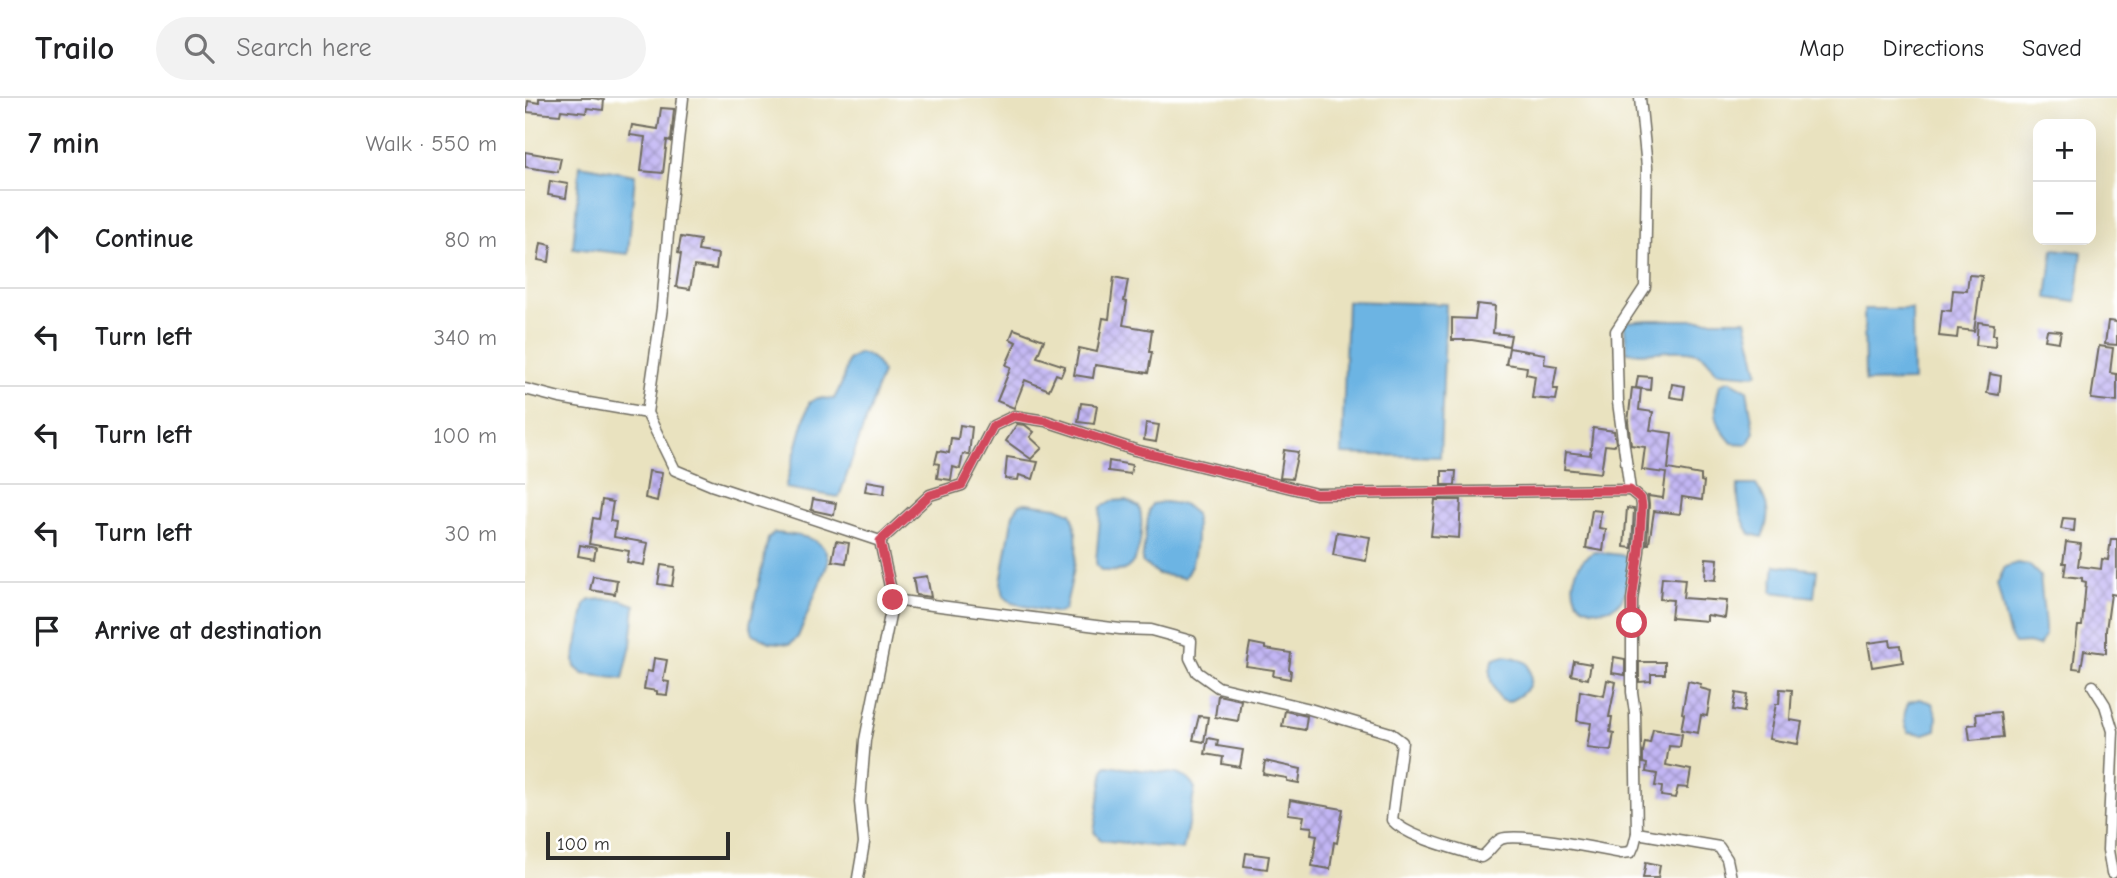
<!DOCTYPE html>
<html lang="en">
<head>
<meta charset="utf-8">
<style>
	:root { --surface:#fff; --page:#f2f2f2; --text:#202124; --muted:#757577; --line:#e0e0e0 }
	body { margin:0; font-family:"Comic Neue",sans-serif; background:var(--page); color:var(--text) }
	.controls { position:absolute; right:21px; top:21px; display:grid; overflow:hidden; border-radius:14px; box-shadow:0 7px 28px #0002 }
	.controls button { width:63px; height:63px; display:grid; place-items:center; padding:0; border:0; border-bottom:2px solid var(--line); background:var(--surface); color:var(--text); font:35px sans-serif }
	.scale { position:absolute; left:21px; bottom:18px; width:184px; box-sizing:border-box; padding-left:7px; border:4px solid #2b2b2b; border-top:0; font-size:19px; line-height:24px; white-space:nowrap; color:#2b2b2b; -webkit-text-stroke:5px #fff; paint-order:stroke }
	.stop { position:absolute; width:21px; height:21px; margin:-16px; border:5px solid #d1495b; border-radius:50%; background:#fff }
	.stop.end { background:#d1495b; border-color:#fff; box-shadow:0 2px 7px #0008 }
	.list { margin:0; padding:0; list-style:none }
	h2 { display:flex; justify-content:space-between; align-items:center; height:91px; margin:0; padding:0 28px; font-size:30px }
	h2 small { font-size:23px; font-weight:400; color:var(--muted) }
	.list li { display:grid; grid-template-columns:46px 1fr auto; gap:21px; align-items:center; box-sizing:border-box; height:98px; padding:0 28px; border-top:2px solid var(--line) }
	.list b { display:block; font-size:26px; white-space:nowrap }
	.list em { font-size:23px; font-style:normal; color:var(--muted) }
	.icon { flex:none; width:38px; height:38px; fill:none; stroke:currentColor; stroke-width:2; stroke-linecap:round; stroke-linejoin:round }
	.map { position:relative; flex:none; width:1592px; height:780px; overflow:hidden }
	header { display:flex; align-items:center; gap:42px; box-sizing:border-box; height:98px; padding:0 35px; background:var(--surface); border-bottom:2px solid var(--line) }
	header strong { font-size:33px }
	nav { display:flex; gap:38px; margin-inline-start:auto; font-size:24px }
	.search { width:490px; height:63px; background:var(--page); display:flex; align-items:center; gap:18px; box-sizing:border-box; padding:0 24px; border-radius:38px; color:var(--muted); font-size:26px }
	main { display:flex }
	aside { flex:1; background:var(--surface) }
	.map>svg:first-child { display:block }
	.water { fill:#6cb4e3; stroke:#4c7087; stroke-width:2 }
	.building { fill:url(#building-cross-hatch) }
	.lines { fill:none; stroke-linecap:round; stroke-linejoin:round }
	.minor-casing { stroke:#6e6b5f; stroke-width:13 }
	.minor { stroke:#fff; stroke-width:10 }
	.route { stroke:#d1495b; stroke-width:9 }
</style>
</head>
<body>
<header>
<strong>Trailo</strong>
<div class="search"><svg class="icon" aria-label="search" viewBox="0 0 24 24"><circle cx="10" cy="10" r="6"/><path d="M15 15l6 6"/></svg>Search here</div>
<nav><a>Map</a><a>Directions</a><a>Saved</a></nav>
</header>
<main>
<aside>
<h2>7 min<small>Walk · 550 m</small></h2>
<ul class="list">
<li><svg class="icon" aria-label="ahead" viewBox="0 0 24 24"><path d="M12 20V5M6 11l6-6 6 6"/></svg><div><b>Continue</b></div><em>80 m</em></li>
<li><svg class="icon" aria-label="left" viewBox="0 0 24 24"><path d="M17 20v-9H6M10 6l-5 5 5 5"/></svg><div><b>Turn left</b></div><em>340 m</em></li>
<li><svg class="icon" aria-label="left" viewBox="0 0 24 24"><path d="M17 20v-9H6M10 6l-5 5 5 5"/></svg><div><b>Turn left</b></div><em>100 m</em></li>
<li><svg class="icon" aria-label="left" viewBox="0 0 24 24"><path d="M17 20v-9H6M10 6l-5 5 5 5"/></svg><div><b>Turn left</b></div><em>30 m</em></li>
<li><svg class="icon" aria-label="arrive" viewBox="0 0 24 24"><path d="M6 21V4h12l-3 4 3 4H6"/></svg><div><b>Arrive at destination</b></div></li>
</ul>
</aside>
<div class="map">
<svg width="1592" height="780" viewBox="0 0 1592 780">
	<defs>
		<pattern id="building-cross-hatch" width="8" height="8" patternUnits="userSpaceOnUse" patternTransform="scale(1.75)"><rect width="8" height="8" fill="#c2b6f4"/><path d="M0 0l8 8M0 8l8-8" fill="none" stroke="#9e94c6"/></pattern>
	</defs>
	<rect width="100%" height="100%" fill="#fff"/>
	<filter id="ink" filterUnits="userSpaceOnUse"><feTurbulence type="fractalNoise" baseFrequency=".0143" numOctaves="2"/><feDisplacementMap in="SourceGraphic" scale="14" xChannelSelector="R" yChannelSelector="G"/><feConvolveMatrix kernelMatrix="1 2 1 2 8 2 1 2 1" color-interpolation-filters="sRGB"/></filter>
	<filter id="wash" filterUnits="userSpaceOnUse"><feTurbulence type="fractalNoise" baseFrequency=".00686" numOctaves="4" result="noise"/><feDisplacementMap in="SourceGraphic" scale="28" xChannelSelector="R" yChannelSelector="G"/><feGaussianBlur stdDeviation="1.57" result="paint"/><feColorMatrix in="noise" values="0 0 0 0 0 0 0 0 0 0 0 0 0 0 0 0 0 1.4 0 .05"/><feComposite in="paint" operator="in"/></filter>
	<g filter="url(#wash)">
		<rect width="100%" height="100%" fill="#e9e2bf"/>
		<g class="water">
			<polygon points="55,67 110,77 103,156 48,150"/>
			<polygon points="1528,151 1557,154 1551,204 1522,200"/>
			<polygon points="822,203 921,206 915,359 817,356"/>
			<polygon points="1339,211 1387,211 1388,283 1340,284"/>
			<path d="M1124,222H1221L1233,274L1230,277L1192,274C1187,269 1183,260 1177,257C1155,247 1126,258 1102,254L1099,224Z"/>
			<path d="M334,255C346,257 353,263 357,275L314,399L260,390L284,305L292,300L309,301L317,285L323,262Z"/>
			<path d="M1205,282L1222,292L1229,334L1223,346L1207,345C1188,324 1188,313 1195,286Z"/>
			<path d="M1213,387H1231C1244,406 1246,418 1237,439L1225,436C1215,418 1212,407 1213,387Z"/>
			<path d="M601,402L614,409C619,424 617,464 599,472C593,474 583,473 577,473L572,468L571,463L576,409L587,403Z"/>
			<path d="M640,404L659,407L670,416C672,436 672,464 659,480L633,476L617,464L624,412L627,406Z"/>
			<path d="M501,405L532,409L546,415C559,445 546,481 540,512L533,515L517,512L487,505L479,498L476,485L488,416L495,406Z"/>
			<path d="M249,435C270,437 303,437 303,465L273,539L265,546L245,544L228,536L225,526L243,441Z"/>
			<path d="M1070,454L1096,457L1106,460C1104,472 1103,488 1098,499C1091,515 1059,517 1051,500C1043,483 1054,460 1070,454Z"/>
			<polygon points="1492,465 1504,467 1515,478 1520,528 1520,537 1514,548 1503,545 1490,546 1484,536 1472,486 1480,469"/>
			<polygon points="1250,467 1292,472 1289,499 1247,494"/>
			<polygon points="80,501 96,502 110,507 106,547 98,581 58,576 50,569 49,562 60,506 65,502"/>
			<path d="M980,558L991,560L1002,565C1011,587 1003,594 983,604L975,602C968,587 960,579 969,561Z"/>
			<path d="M1394,601L1407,605L1412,618L1411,632L1399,636L1384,634C1378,625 1378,614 1384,604Z"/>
			<path d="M582,668L651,676C661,679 665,681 670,690L658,752L576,742L569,734L579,671Z"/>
		</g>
		<g id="blocks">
			<g class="building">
				<polygon points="14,0 67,0 79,2 78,12 62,10 61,15 36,12 35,17 2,14 3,3 14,5"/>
				<polygon points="136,10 149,11 146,43 142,42 138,75 116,73 120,39 105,37 107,27 133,31"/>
				<polygon points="0,54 36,60 33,74 0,69"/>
				<polygon points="25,83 43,86 41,100 23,97"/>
				<polygon points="156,139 175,142 173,153 193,156 191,171 169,168 165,191 151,189 156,156 153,155"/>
				<polygon points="16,145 26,147 24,164 13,162"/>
				<polygon points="1444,177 1457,178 1449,233 1433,231 1432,240 1414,238 1417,212 1426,213 1428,192 1442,193"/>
				<polygon points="589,179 603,182 599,203 602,204 598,227 627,232 624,254 627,254 623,275 570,267 568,280 549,277 554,250 572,254 578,220 584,221"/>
				<polygon points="952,206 970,208 968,235 986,237 984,248 947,242 927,242 927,220 950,221"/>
				<polygon points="1583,223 1592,224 1592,247 1580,246"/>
				<polygon points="1453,224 1469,226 1468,237 1471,237 1470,249 1451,247"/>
				<polygon points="489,231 519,242 512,259 540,268 536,278 531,276 524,292 500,282 489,310 472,303 486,269 481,267 491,244 485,241"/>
				<polygon points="1522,232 1536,233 1534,244 1520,242"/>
				<polygon points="1574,248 1588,250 1585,275 1592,276 1592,304 1566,301"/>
				<polygon points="984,250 1020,256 1019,266 1032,268 1028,291 1033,291 1031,302 1007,300 1010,278 1001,276 1002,269 981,266"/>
				<polygon points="1465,276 1476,278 1474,297 1462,295"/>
				<polygon points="1113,278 1126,279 1125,292 1111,290"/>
				<polygon points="1147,286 1160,288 1158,301 1145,299"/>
				<polygon points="1107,290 1116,291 1114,312 1128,314 1125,332 1147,335 1143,371 1176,377 1176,383 1179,384 1177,402 1157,399 1155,416 1129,413 1124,446 1122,446 1124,407 1123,398 1138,400 1141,375 1117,372 1120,349 1106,347 1103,324"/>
				<polygon points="556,305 572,307 569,326 553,324"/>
				<polygon points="621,325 634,327 631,344 619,342"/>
				<polygon points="492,326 500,327 509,334 505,339 517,350 506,361 481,343"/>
				<polygon points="435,327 447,329 444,357 438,356 435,371 428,369 426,382 412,380 414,366 410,365 413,353 424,355 426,340 433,341"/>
				<polygon points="1068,330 1089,333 1091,345 1089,348 1080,347 1076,375 1039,371 1041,354 1065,357"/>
				<polygon points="759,352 773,354 767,381 755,380"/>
				<polygon points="482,359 513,364 508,381 494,377 493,382 480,381"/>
				<polygon points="584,363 607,367 605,376 583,373"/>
				<polygon points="124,373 137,375 132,403 120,400"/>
				<polygon points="917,373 931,373 930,387 917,387"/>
				<polygon points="342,383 360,386 359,396 340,393"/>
				<polygon points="288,401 311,405 309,417 286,412"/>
				<polygon points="77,402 88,404 85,423 91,424 89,439 123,445 119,467 102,464 104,453 64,446 68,420 74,421"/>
				<polygon points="910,402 936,402 934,440 906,438"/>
				<polygon points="1102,410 1109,411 1107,450 1099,449"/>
				<polygon points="1067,412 1076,413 1074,430 1081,431 1078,453 1061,450"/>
				<polygon points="1538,420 1550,421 1549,433 1536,431"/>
				<polygon points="812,434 845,439 841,463 808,457"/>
				<polygon points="1586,441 1592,441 1592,497 1586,496 1581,532 1581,555 1559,552 1556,571 1548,570 1553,528 1557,528 1561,484 1557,483 1557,480 1539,478 1541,465 1538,465 1541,444 1556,446 1553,468 1576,471 1577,461 1583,462"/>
				<polygon points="311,443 324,445 321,465 307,463"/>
				<polygon points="55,447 71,450 69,461 53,458"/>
				<polygon points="1181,460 1193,461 1191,482 1180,481"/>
				<polygon points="136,467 150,469 147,488 133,486"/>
				<polygon points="68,478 92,482 90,496 65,492"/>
				<polygon points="402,478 406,499 391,497 388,480"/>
				<polygon points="1137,479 1160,481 1158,500 1202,503 1200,520 1182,517 1182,523 1146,520 1148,502 1135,501"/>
				<polygon points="1365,542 1366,548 1376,547 1378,564 1347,569 1343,545"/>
				<polygon points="725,545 740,548 740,551 766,555 764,571 766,572 765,581 748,578 749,572 721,568"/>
				<polygon points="1089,559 1100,561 1100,577 1087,575"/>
				<polygon points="129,560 142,562 138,583 144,584 142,597 132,596 132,593 119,591 122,573 127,574"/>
				<polygon points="1049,563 1066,566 1063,581 1046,577"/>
				<polygon points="1114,564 1140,564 1140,576 1126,576 1126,583 1114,584"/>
				<polygon points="1082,582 1091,584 1084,619 1087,619 1085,634 1089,635 1086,653 1062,650 1066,625 1052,623 1055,593 1079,598"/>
				<polygon points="1163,583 1176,586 1175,590 1186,593 1182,618 1176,617 1173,635 1156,632 1159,616 1157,615"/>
				<polygon points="1255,591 1267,592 1265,622 1277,624 1273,646 1244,641 1251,606 1254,606"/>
				<polygon points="1211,595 1222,597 1219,614 1208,612"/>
				<polygon points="693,597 716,602 713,623 690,619"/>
				<polygon points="760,613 782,618 780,632 757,628"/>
				<polygon points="1475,614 1478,639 1445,642 1443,627 1452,626 1451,616"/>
				<polygon points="674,618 683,619 679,644 668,642"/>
				<polygon points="1128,631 1157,636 1155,649 1144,648 1141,667 1166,672 1163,690 1153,689 1150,700 1136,698 1137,689 1130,688 1132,676 1121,674 1122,666 1118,665 1118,654 1120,644 1125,645"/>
				<polygon points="683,640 693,642 692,648 718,652 715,669 697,666 698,659 680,656"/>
				<polygon points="740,663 776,671 774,685 762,683 762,680 738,676"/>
				<polygon points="765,702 818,711 812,745 809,744 805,771 787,768 792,737 786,736 787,729 777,728 779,718 763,716"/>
				<polygon points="721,755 744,758 742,771 719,768"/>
				<polygon points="1121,764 1135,767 1133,780 1118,780"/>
			</g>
		</g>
	</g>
	<g filter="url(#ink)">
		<use href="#blocks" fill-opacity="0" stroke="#6e6b5f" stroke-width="2"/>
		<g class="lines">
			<g class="minor-casing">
				<g id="minor">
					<polyline points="158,0 145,112 137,210 122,315 150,372 186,387 355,443 368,502 340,642 335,704 339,745 333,780"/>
					<polyline points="0,291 35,300 122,315"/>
					<polyline points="355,443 405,397 437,387 468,328 489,318 521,323 610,352 791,396 1105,392"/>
					<path d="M368,502L595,531L626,532L666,543L665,560L672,574L693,589L781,610L865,635L877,644L867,722C883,740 933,751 956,759C964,755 968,745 976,741C993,734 1074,751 1096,755L1106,754L1109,747L1112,735L1194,749L1202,761L1206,780"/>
					<polyline points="1568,588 1580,607 1588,633 1583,752 1587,775"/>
					<polyline points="1112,735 1110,615 1107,594 1107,502 1114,453 1117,407 1116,401 1105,392 1093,304 1091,233 1120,189 1122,69 1115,0"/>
				</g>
			</g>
			<use href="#minor" class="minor"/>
		</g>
	</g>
	<g class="lines" filter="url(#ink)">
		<polyline class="route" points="368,502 355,443 405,397 437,387 468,328 489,318 521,323 610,352 791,396 1105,392 1116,401 1117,408 1114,453 1107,502 1107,525"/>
	</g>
</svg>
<div class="controls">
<button>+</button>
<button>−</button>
</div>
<div class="scale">100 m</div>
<div class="stop" style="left:1107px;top:525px"></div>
<div class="stop end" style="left:368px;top:502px"></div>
</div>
</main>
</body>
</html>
